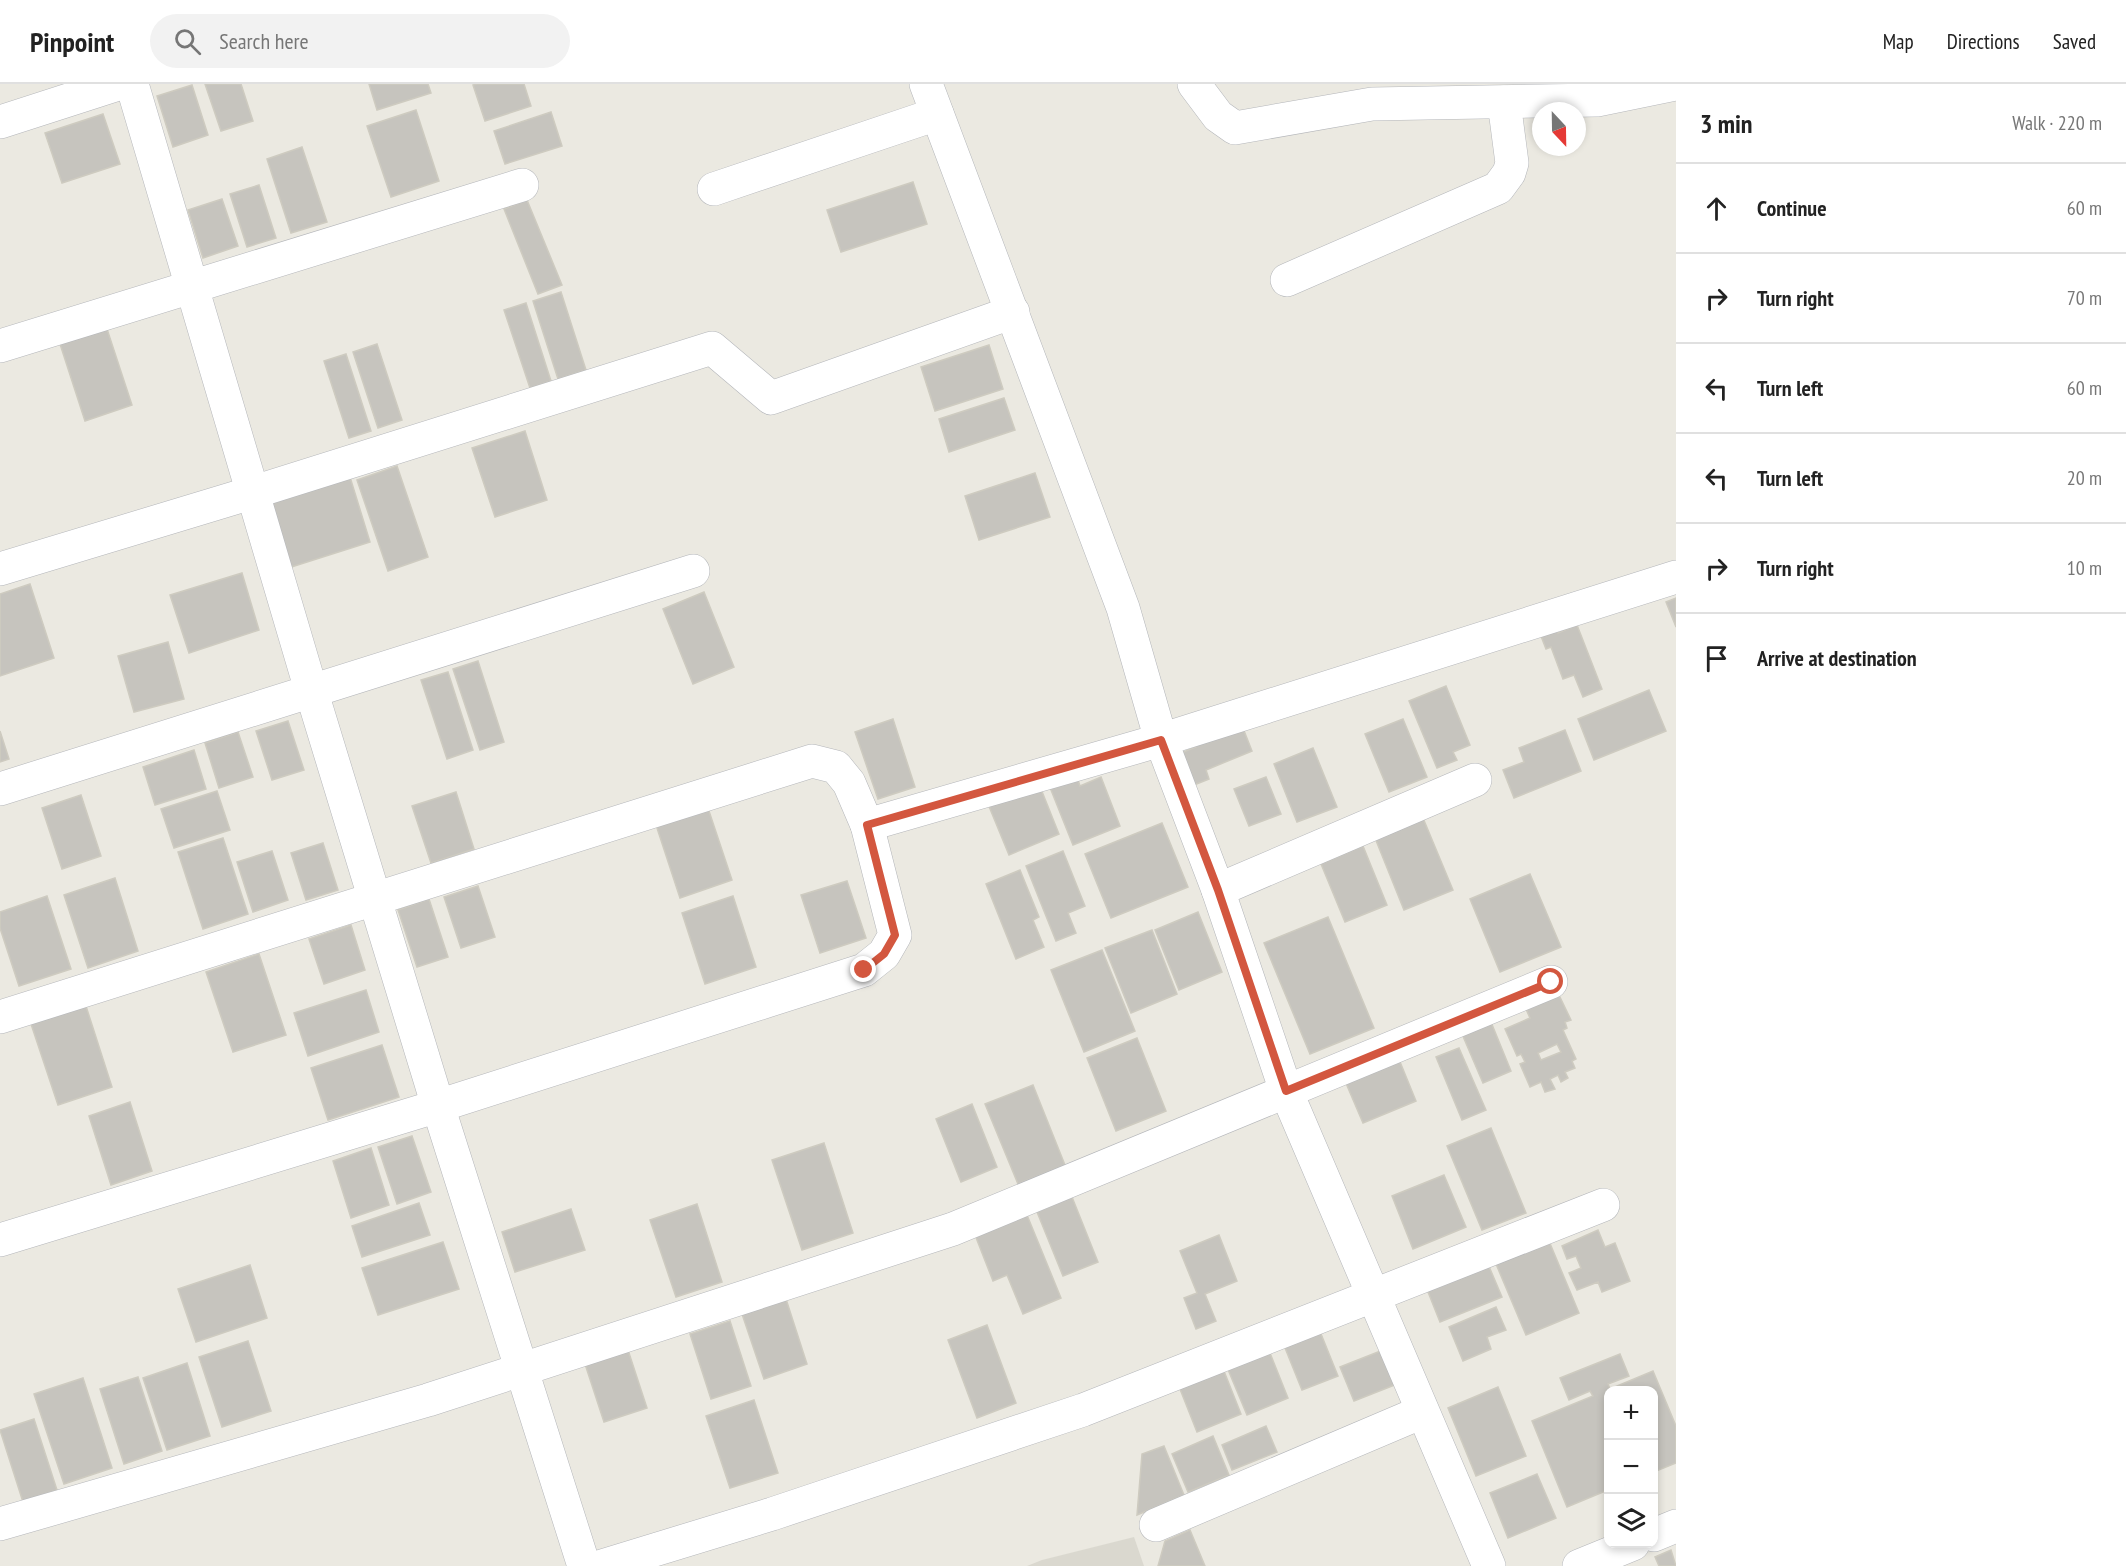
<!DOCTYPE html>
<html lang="en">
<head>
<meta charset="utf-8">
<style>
	:root { --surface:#fff; --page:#f2f2f2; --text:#222; --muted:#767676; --line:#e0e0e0 }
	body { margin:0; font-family:"PT Sans Narrow",sans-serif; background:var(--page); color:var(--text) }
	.controls { position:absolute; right:18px; bottom:18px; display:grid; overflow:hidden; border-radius:12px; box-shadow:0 3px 9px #0003 }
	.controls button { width:54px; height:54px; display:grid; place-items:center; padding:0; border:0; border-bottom:2px solid var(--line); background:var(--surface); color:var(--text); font:30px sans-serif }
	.compass { position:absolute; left:1532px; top:18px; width:54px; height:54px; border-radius:50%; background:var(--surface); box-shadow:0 3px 9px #0003; rotate:158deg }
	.stop { position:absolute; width:18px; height:18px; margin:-14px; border:4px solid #d3573f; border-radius:50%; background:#fff }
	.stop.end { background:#d3573f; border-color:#fff; box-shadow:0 2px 6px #0008 }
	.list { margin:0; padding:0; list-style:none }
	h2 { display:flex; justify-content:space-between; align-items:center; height:78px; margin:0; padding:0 24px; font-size:26px }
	h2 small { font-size:20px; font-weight:400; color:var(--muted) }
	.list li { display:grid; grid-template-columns:39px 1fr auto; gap:18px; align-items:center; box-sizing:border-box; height:90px; padding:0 24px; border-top:2px solid var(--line) }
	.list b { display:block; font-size:22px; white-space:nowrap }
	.list em { font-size:20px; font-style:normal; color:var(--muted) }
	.icon { flex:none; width:33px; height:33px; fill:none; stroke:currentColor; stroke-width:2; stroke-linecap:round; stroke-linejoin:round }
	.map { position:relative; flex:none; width:1676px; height:1482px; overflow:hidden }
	header { display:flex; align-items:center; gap:36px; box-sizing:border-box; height:84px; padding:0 30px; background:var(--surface); border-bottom:2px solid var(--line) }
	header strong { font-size:28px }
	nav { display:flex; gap:33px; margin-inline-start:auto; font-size:21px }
	.search { width:420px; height:54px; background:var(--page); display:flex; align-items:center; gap:15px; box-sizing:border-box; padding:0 21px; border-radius:33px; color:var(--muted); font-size:22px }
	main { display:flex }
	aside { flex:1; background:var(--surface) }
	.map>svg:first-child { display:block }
	.education { fill:#dad8cf }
	.building { fill:#c6c4be; stroke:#cecbc0; stroke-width:1.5; fill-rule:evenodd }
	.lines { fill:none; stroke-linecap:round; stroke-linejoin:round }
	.street-casing { stroke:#b4b6ba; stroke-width:34 }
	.street { stroke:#fff; stroke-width:33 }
	.route { stroke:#d3573f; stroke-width:8 }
</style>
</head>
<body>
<header>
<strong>Pinpoint</strong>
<div class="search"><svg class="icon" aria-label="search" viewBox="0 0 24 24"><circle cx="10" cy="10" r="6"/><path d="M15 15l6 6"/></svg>Search here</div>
<nav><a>Map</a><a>Directions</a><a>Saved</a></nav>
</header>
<main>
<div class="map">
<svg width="1676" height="1482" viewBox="0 0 1676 1482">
	<rect width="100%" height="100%" fill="#ebe9e1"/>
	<polygon class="education" points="1134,1453 1144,1482 1027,1482 1042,1476"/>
	<g class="building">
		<polygon points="205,0 241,0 253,37 221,47"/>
		<polygon points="369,0 428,0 431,9 377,26"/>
		<polygon points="477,0 524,0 531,22 485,37 473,1"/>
		<polygon points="192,1 208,51 173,63 157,12"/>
		<polygon points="416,26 439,97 391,113 367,42"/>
		<polygon points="551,28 562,62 505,80 494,47"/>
		<polygon points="103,30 120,80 62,99 45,49"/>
		<polygon points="302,63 327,138 291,149 267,75"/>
		<polygon points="913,98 927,140 841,168 827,126"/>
		<polygon points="259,101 276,154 247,163 230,110"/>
		<polygon points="222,115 238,162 203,174 188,126"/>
		<polygon points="527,116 562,201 538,210 504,125"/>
		<polygon points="561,208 586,286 558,295 533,217"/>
		<polygon points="526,219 551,297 530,304 504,226"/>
		<polygon points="107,245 132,321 85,337 60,260"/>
		<polygon points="377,260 402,336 378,344 353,268"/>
		<polygon points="989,261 1003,305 935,327 921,283"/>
		<polygon points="346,270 371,347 349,354 324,277"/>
		<polygon points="1004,314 1015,346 949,368 939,335"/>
		<polygon points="525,347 547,416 495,433 472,364"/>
		<polygon points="397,382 428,473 388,487 357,396"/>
		<polygon points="1035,389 1050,433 979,456 965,412"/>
		<polygon points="350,393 370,458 285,485 265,420"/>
		<polygon points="242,489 259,546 189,569 170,511"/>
		<polygon points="30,500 54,574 0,592 0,510"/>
		<polygon points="704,508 734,583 693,600 663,525"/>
		<polygon points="1676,514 1676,543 1666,518"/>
		<polygon points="1555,541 1558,549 1577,541 1602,605 1583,613 1574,591 1563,595 1551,563 1546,565 1539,547"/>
		<polygon points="168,558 184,615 134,628 118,572"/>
		<polygon points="478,577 504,658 480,666 453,585"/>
		<polygon points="448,588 473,666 447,675 421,596"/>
		<polygon points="1446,602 1470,661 1453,668 1457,676 1437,684 1409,617"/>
		<polygon points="1649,606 1666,647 1594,676 1578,635"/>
		<polygon points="893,635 915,703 878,715 855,648"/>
		<polygon points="1403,635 1427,693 1389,708 1365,650"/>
		<polygon points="288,637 304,686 272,696 256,647"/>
		<polygon points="1241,639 1252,667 1206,686 1209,695 1184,705 1171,673 1196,663 1193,658"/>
		<polygon points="1565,646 1581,687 1514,714 1503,686 1524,678 1519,664"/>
		<polygon points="0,647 9,675 0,678"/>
		<polygon points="238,648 253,693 219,704 205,659"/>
		<polygon points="1313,664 1337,723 1297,738 1274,680"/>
		<polygon points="194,666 206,705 155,721 143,683"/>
		<polygon points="1076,690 1080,702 1101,693 1120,742 1073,761 1049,701"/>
		<polygon points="1266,693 1281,730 1249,742 1234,705"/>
		<polygon points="1039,700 1059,750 1009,771 988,720"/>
		<polygon points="217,707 230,746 174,764 161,725"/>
		<polygon points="456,708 474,765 431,779 412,722"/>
		<polygon points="81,711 101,772 62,785 42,724"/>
		<polygon points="708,724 732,796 680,814 656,741"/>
		<polygon points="1423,734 1453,806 1404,826 1375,754"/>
		<polygon points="1162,739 1188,803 1111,834 1085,770"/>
		<polygon points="223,754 248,830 203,845 178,768"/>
		<polygon points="323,759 338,806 306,816 291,769"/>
		<polygon points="1363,762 1387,821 1345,838 1321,780"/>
		<polygon points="272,767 288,816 253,828 237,778"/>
		<polygon points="1063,767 1085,822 1068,829 1076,849 1056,857 1026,782"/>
		<polygon points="1020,786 1039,833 1033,836 1044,863 1016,875 986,800"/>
		<polygon points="1530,790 1561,863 1500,888 1470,815"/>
		<polygon points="115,794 138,867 88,884 64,811"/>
		<polygon points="847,797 866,854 820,869 801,811"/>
		<polygon points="478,802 495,853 461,864 444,813"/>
		<polygon points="47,812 71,885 19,902 0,844 0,828"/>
		<polygon points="733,812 756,883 705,900 682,829"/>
		<polygon points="429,815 448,873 417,883 398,826"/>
		<polygon points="1198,828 1222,888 1179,906 1155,846"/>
		<polygon points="1328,833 1374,944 1310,970 1264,859"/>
		<polygon points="351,841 365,886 324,900 309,855"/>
		<polygon points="1152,846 1177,910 1131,929 1105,864"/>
		<polygon points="1102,866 1135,947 1084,968 1051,886"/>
		<polygon points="259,870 286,951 233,968 206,888"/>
		<polygon points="366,906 379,948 308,972 294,929"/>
		<path d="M1558,909L1571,936L1565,938L1567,944L1563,946L1576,975L1572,977L1575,984L1565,988L1568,994L1561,998L1558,991L1550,995L1555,1005L1545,1008L1541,998L1530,1003L1520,980L1525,978L1521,970L1517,972L1505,945L1530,934L1526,925ZM1557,960L1561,968L1541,976L1538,969Z"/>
		<polygon points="85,919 112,1003 58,1021 30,937"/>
		<polygon points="1491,938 1511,987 1483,999 1462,950"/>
		<polygon points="1137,954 1166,1027 1116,1047 1087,974"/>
		<polygon points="382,961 399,1013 328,1036 311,984"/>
		<polygon points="1459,964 1486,1026 1462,1036 1436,973"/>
		<polygon points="1396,968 1416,1017 1363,1039 1342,990"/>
		<polygon points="1033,1001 1065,1081 1018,1100 985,1020"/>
		<polygon points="130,1018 152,1087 111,1101 89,1032"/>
		<polygon points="972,1020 997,1083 961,1098 936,1035"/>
		<polygon points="1491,1044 1526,1129 1482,1146 1447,1062"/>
		<polygon points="412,1052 431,1108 397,1120 378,1063"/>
		<polygon points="824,1059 853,1149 802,1166 772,1076"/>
		<polygon points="371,1064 389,1121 351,1134 333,1077"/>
		<polygon points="1444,1091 1466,1143 1413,1165 1392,1112"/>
		<polygon points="1072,1113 1098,1178 1063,1192 1037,1128"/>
		<polygon points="419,1119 430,1151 362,1173 352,1142"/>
		<polygon points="697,1120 722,1198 676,1213 650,1136"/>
		<polygon points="571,1125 585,1166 515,1188 502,1148"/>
		<polygon points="1027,1131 1061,1214 1023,1230 1007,1191 993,1197 975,1151"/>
		<polygon points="1598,1146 1605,1163 1615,1159 1630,1197 1602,1208 1598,1198 1577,1206 1569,1189 1581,1184 1576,1172 1567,1175 1562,1162"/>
		<polygon points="1219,1151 1237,1197 1205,1210 1216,1237 1196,1245 1184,1214 1197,1209 1180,1167"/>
		<polygon points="1549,1157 1579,1229 1526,1251 1496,1180"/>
		<polygon points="443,1158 459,1205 378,1231 362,1184"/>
		<polygon points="1485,1173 1502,1213 1440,1238 1424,1198"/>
		<polygon points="250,1181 267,1234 196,1258 178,1205"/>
		<polygon points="786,1215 807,1280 764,1295 742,1230"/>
		<polygon points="1496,1223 1506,1246 1487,1253 1491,1265 1463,1277 1449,1243"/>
		<polygon points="730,1237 751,1302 711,1315 690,1250"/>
		<polygon points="1317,1240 1338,1292 1302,1306 1281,1254"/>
		<polygon points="987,1241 1016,1319 977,1334 948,1256"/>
		<polygon points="248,1257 271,1327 222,1343 199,1273"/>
		<polygon points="1266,1259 1288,1314 1247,1331 1224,1276"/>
		<polygon points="628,1266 647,1324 604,1338 585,1280"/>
		<polygon points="1383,1266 1397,1300 1354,1317 1340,1283"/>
		<polygon points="1620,1270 1629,1292 1608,1300 1610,1305 1653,1287 1676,1342 1676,1379 1654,1388 1654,1306 1608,1306 1608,1406 1567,1423 1532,1337 1593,1312 1590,1307 1569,1316 1560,1294"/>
		<polygon points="1220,1277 1241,1330 1197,1348 1176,1295"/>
		<polygon points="187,1279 210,1352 167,1366 143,1294"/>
		<polygon points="138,1293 162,1367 124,1380 100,1305"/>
		<polygon points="83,1294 112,1384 64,1400 34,1310"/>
		<polygon points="1498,1303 1526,1372 1476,1392 1448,1324"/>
		<polygon points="754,1316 778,1389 730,1404 706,1332"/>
		<polygon points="34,1335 57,1406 23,1418 0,1346"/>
		<polygon points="1266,1342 1277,1368 1232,1386 1222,1361"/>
		<polygon points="1213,1352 1229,1391 1188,1408 1172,1370"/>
		<polygon points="1164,1362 1184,1411 1137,1431 1142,1370"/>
		<polygon points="1537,1390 1556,1434 1508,1454 1490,1409"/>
		<polygon points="1190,1446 1205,1482 1158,1482 1165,1457"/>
		<polygon points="1671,1466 1676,1482 1659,1482 1655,1473"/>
	</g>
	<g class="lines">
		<g class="street-casing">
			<g id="street">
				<polyline points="132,0 311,606 438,1022 584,1482"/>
				<polyline points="926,0 1123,524 1161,656 1218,806 1286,1007 1489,1482"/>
				<polyline points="1194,0 1218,32 1235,44 1372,20 1597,16 1675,0"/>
				<polyline points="0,38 118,0"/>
				<polyline points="714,105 937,30"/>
				<polyline points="1287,196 1498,104 1509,89 1512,79 1504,18"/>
				<polyline points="0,262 522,101"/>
				<polyline points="0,485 251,409 712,264 771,314 1013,228"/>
				<polyline points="0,705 693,487"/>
				<polyline points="1218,806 1475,696"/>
				<polyline points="0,933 812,677 836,683 849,699 867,741 1161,656 1676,493"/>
				<polyline points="0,1156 438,1022 864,886 884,870 895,851 867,741"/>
				<polyline points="0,1440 428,1316 953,1145 1551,898"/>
				<polyline points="1156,1441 1422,1328"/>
				<polyline points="1654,1451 1676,1442"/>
				<polyline points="602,1482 772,1430 1083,1326 1603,1121"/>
				<polyline points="1579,1482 1633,1460"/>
			</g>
		</g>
		<use href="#street" class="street"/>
	</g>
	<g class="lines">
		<polyline class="route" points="864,886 884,870 895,851 867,741 1161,656 1218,806 1286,1007 1551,898"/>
	</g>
</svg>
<div class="controls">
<button>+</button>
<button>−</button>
<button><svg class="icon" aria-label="layers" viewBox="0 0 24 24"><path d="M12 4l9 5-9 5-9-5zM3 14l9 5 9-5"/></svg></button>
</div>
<svg class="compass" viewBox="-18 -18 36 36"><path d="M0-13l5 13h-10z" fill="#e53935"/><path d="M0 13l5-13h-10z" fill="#767676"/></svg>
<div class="stop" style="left:1551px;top:898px"></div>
<div class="stop end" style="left:864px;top:886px"></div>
</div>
<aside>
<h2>3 min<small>Walk · 220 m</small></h2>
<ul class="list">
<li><svg class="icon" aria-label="ahead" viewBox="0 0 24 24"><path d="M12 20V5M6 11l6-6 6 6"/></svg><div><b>Continue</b></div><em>60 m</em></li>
<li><svg class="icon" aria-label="right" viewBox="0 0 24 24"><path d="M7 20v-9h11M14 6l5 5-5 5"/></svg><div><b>Turn right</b></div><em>70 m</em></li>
<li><svg class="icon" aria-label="left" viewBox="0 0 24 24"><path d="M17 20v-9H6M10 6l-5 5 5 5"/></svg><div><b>Turn left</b></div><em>60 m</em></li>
<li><svg class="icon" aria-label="left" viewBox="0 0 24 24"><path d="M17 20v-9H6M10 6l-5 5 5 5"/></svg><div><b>Turn left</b></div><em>20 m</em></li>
<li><svg class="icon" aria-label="right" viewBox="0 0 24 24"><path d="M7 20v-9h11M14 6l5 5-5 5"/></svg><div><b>Turn right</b></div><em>10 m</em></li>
<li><svg class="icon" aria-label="arrive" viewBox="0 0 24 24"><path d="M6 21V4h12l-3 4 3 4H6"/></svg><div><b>Arrive at destination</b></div></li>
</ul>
</aside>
</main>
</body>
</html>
